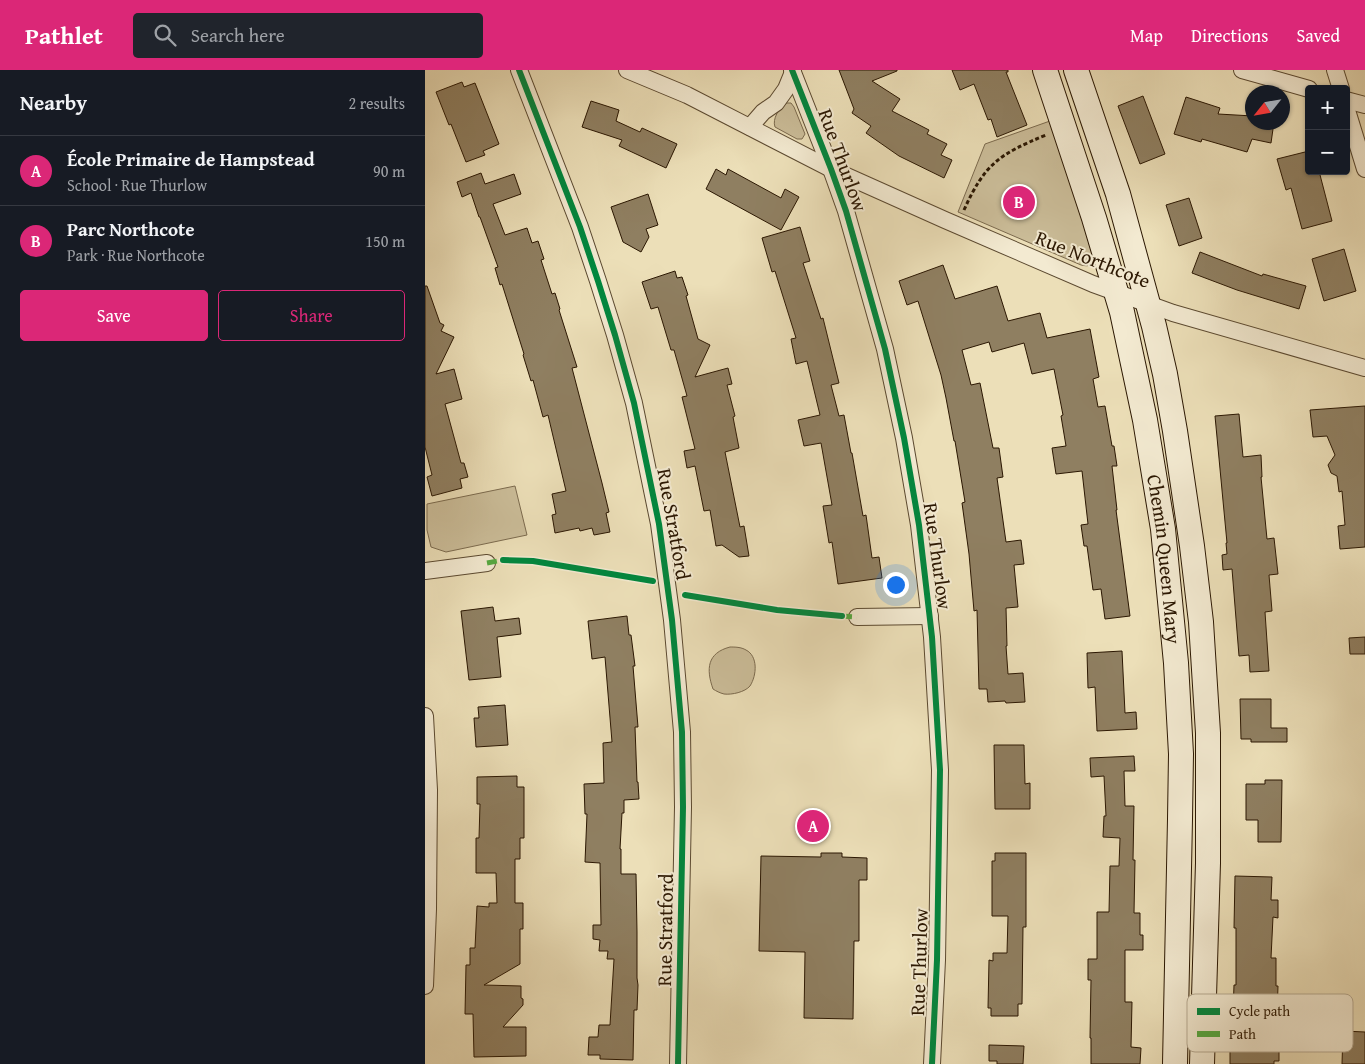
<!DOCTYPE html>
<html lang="en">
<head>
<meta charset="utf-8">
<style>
	:root { --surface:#171b24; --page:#20242c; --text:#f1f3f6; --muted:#9ea1a6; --line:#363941; --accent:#db2777 }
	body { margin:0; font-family:"Gentium Book Plus",serif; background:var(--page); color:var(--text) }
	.controls { position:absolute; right:15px; top:15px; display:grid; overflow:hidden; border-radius:5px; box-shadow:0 1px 4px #0004 }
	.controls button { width:45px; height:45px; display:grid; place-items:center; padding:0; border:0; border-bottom:1px solid var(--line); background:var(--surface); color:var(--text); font:25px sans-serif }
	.compass { position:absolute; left:820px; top:15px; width:45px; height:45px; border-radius:50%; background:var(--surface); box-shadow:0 1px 4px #0004; rotate:239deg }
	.you { position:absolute; left:470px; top:514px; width:18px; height:18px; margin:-12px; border:4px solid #fff; border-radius:50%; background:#1a73e8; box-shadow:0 0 0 8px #1a73e833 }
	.badge { display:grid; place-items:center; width:32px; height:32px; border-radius:50%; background:var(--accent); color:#fff; font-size:16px; font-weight:700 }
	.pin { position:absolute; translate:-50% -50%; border:2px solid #fff; box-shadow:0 1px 5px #0006 }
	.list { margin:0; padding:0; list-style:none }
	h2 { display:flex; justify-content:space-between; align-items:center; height:65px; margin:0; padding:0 20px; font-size:21px }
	h2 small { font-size:16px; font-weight:400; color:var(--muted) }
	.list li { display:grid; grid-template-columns:32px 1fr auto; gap:15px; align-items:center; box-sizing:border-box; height:70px; padding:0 20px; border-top:1px solid var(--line) }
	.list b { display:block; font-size:19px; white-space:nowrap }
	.list p { margin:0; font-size:16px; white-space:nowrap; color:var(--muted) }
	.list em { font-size:16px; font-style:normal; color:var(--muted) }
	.actions { display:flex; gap:10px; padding:15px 20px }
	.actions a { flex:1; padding:11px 0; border:1px solid var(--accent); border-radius:5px; text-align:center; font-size:18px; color:var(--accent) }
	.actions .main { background:var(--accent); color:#fff }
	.icon { flex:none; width:28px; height:28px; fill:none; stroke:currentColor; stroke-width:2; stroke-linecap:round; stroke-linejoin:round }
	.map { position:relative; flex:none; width:940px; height:994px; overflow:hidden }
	header { display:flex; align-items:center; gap:30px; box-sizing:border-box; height:70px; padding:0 25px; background:var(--accent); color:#fff }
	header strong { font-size:24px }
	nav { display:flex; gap:28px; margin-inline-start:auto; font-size:18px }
	.search { width:350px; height:45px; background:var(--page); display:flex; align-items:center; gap:12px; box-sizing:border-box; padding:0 18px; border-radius:5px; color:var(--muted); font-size:19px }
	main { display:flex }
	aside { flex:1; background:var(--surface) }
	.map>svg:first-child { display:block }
	.green { fill:#cbbd99; stroke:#7b6a4e }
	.building { fill:#8f7f61; stroke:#2b1702 }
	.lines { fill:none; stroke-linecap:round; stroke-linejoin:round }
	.street-casing { stroke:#5b4930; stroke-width:18 }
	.secondary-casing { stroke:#2b1702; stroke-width:26 }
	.path { stroke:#2b1702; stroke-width:3; stroke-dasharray:4 2.5; stroke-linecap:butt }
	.street { stroke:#f3ead1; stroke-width:16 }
	.secondary { stroke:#f3ead1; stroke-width:24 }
	.quiet { stroke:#54a940; stroke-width:5; stroke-dasharray:10 5; stroke-linecap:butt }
	.cycleway-casing { stroke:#f3ead1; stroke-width:9 }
	.cycleway { stroke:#00873e; stroke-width:6 }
	.labels { text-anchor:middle; stroke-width:4; stroke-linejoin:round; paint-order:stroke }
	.street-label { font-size:20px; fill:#2b1702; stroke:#f3ead1 }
	.key { fill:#f3ead1; stroke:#b7ab93; stroke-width:1 }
	.key-label { font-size:14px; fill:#2b1702 }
</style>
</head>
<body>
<header>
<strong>Pathlet</strong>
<div class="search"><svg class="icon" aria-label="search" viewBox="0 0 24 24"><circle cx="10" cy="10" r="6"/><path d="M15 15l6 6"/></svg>Search here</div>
<nav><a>Map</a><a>Directions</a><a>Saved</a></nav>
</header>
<main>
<aside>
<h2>Nearby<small>2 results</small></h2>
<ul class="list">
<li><span class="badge">A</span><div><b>École Primaire de Hampstead</b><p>School · Rue Thurlow</p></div><em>90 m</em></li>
<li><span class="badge">B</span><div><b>Parc Northcote</b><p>Park · Rue Northcote</p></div><em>150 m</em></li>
</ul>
<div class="actions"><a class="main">Save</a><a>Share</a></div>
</aside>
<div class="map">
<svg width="940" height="994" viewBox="0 0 940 994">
	<rect width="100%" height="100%" fill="#ecdfb8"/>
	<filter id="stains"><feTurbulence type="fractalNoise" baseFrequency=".004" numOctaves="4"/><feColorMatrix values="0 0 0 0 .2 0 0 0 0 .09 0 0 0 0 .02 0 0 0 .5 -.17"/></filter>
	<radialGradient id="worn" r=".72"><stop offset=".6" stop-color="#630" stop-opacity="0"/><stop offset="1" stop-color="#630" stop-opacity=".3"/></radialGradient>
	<g class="green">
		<path d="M361,33H366L369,37L380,64L377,69H372L350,57C347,49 354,38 361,33Z"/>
		<path d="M625,51L659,156L668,187L669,191C665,197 662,196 656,195L533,142L560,74Z"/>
		<polygon points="90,416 102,465 21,482 6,477 2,460 2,434"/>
		<path d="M305,577C310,577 316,577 321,580C333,586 332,605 325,616C320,622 307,625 299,624C295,623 291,621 288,619C281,599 282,583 305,577Z"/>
	</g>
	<g class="building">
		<polygon points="414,0 472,0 472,1 447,11 475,29 467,41 504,60 502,64 522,74 516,85 527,90 519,108 474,86 441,63 446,56 427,43 429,39"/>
		<polygon points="527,0 583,0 583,2 581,2 602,55 572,67 566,49 563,50 549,14 535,20"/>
		<polygon points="37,12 39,17 50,13 74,74 58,81 60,85 41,92 26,54 24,55 11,22"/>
		<polygon points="718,26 740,84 715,94 693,36"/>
		<polygon points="761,27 795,38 793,44 828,46 828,52 849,52 846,73 827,69 822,82 777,69 776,72 749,64"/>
		<polygon points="166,31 194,40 191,51 215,62 217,58 252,74 241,98 194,76 197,70 157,57"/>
		<polygon points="884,81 884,101 894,101 907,151 877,159 866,118 861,120 852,89"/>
		<polygon points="291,99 301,105 303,99 356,128 360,119 374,127 356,160 281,119"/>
		<polygon points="56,103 60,114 89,104 96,124 68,134 80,165 102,158 107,173 113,171 119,189 116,190 127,224 130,223 135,239 134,240 152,297 147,298 177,413 184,442 181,443 185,462 169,465 167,458 155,461 154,458 130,463 127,445 131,444 127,424 141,421 123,345 118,347 108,310 106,311 98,285 99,284 77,214 75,215 70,198 73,197 55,147 54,147 46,123 37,127 32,112"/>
		<polygon points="223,124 233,155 221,159 224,167 216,182 198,172 186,137"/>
		<polygon points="764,128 777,168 754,176 741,135"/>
		<polygon points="375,157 385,191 378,193 396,249 398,248 414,313 406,315 414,346 419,345 426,383 427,383 438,446 441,445 447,488 454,487 457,508 413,514 407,472 404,473 398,436 407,435 396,373 379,376 373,350 395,345 382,291 371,294 366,269 371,268 350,201 347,202 337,168"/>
		<polygon points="919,179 931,221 899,231 887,189"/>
		<polygon points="775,182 837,206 838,204 881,216 874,239 812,220 767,203"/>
		<polygon points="518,195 530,229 572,216 583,251 615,243 622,268 665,259 674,307 668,309 673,337 680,336 687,376 689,376 692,396 687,396 692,440 691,440 705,546 680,549 676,519 668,520 662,476 659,476 656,455 663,454 657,401 631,404 627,378 641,376 636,346 638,345 629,299 607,304 599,273 567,282 564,272 537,280 546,315 555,313 568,378 574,378 578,407 572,408 581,472 596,470 599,494 589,495 593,537 581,538 582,576 581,576 583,604 598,603 600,632 581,633 580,631 563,632 562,619 554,619 552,540 549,541 544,484 537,433 540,432 530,371 529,371 521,328 516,305 493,231 482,235 474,211"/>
		<polygon points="250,201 252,208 257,207 263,225 261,226 273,269 285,275 270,307 303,298 307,314 302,315 310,346 308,347 314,378 300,382 315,457 319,456 324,486 314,487 297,475 291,476 285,440 279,441 270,396 262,398 259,381 270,379 257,327 262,326 249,280 246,280 233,237 226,239 217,212"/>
		<polygon points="0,216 2,216 15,253 19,255 16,261 29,267 11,304 29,299 37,329 20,334 36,393 39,393 43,407 35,409 37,418 7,426 2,407 7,405 0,377"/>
		<polygon points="940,336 940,477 915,479 913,456 920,455 917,421 914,422 912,406 906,403 903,395 910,385 902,366 888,367 885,340"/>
		<polygon points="814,344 818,387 836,385 837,407 836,407 842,469 849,468 853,504 844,505 847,541 840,542 844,601 825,602 824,585 814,586 807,499 798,500 797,485 802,484 801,473 802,473 790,346"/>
		<polygon points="68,537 70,551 94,548 96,564 72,567 76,607 44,610 36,541"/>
		<polygon points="202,546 204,565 206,565 210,596 208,596 213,657 210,657 212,712 213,712 214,729 199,730 199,743 197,743 195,779 196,779 196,804 211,804 212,862 212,908 213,915 212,940 209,940 208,990 175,989 175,985 163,985 164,967 173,967 174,955 185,955 189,889 182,889 183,881 174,881 175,870 168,869 168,855 176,855 175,793 160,792 162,744 160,744 159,714 179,713 178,673 187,672 180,587 167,589 163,551"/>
		<polygon points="940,567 940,584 925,584 924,568"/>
		<polygon points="697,581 700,643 711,642 712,659 672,661 670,617 663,618 662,583"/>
		<polygon points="815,629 846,629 846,658 862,658 862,672 826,672 826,669 816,669"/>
		<polygon points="80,635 83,675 51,677 49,648 54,648 53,637"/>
		<polygon points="569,675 599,675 600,714 605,713 605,739 570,739"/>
		<polygon points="709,686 710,701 699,701 700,736 709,736 708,790 710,790 709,843 715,843 715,865 718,865 718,880 700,880 700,932 707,932 706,977 716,978 715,994 666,994 666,968 665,968 666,910 663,910 663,889 672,889 672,842 684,842 685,796 694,796 695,768 678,767 679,746 681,746 679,706 666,707 665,688"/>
		<polygon points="92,706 92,717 99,717 99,768 95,768 95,789 90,789 90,833 98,833 98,859 95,859 95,894 59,915 96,916 96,928 98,929 98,935 78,957 101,957 101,986 49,987 48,944 40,944 41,895 45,895 45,878 50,878 52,836 64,837 64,833 72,833 71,803 51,803 51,768 54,768 55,734 52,734 52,707"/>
		<polygon points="840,710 857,710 856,772 833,772 833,750 821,750 821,714 840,714"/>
		<polygon points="396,783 417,783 417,787 442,788 442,810 434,810 434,871 429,871 428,949 379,948 380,882 334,881 336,786 396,787"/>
		<polygon points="570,783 601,783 601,857 598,857 597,934 593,934 593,946 566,946 566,938 563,938 564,890 568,891 568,883 582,883 583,846 567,846 567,791 570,791"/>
		<polygon points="810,806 847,807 846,830 853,830 853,848 848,847 846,888 851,888 851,916 853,916 851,977 854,977 854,991 849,991 849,994 805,994 805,975 813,975 814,943 808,943 809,915 811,915 811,858 809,858"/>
		<polygon points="918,961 940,962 940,994 917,994"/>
		<polygon points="564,975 599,976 598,994 572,994 572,991 564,991"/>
	</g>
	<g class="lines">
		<g class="street-casing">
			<g id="street">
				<polyline points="94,0 155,157 173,211 190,265 209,333 234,454 247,550 257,662 258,737 253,994"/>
				<polyline points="202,0 262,25 406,99 520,150 668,214 748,243 940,298"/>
				<polyline points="367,0 406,99 421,141 460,279 479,368 494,455 507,567 515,700 512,890 507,994"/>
				<polyline points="817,0 884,19"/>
				<polyline points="910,0 916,19"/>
				<polyline points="921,30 940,35"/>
				<polyline points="921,37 940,99"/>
				<polyline points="325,57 338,42 351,33 361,19 368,2"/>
				<polyline points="0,501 62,493"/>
				<polyline points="432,547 505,546"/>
				<polyline points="0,646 4,720 3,839 0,916"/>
			</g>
		</g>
		<g class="secondary-casing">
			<g id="secondary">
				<path id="s1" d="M620,0L669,148L697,242L720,350L738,459L751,593L756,684L755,749L750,994"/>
				<polyline points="651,0 693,124 729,256 740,304 750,361 767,476 776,552 783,663 783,793 777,994"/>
			</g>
		</g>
		<path class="path" d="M539,140C560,93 575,84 621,65"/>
		<use href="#street" class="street"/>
		<use href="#secondary" class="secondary"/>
		<g class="quiet">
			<polyline points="62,493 78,490"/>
			<polyline points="417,546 432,547"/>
		</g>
		<g class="cycleway-casing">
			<g id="cycleway">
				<polyline points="94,0 155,157 173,211 190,265 209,333 234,454 247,550 257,662 258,737 253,994"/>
				<polyline points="367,0 406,99 421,141 460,279 479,368 494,455 507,567 515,700 512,890 507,994"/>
				<polyline points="78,490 108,491 228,511"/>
				<polyline points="260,525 352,540 417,546"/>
			</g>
		</g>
		<use href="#cycleway" class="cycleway"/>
	</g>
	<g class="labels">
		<g class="street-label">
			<text transform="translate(418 90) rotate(70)" y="7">Rue Thurlow</text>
			<text transform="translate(668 189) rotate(22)" y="7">Rue Northcote</text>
			<text transform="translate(249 454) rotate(80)" y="7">Rue Stratford</text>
			<text transform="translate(513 486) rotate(82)" y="7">Rue Thurlow</text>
			<text dy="7" stroke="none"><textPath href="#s1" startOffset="505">Chemin Queen Mary</textPath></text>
			<text transform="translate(240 860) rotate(-89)" y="7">Rue Stratford</text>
			<text transform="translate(494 892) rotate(-88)" y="7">Rue Thurlow</text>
		</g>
	</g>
	<rect x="762" y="924" width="166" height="58" rx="8" class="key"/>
	<rect x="772" y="938" width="23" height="7" fill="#00873e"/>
	<rect x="772" y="961" width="23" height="6" fill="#54a940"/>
	<g class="key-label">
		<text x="804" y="946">Cycle path</text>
		<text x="804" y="969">Path</text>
	</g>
	<rect width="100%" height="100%" filter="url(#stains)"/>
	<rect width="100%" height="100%" fill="url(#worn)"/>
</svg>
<div class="controls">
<button>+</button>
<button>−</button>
</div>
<svg class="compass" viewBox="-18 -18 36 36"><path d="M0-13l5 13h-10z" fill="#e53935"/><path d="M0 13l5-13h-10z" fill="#9ea1a6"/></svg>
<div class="you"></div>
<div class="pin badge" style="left:388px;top:756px">A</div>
<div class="pin badge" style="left:594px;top:132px">B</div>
</div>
</main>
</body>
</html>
